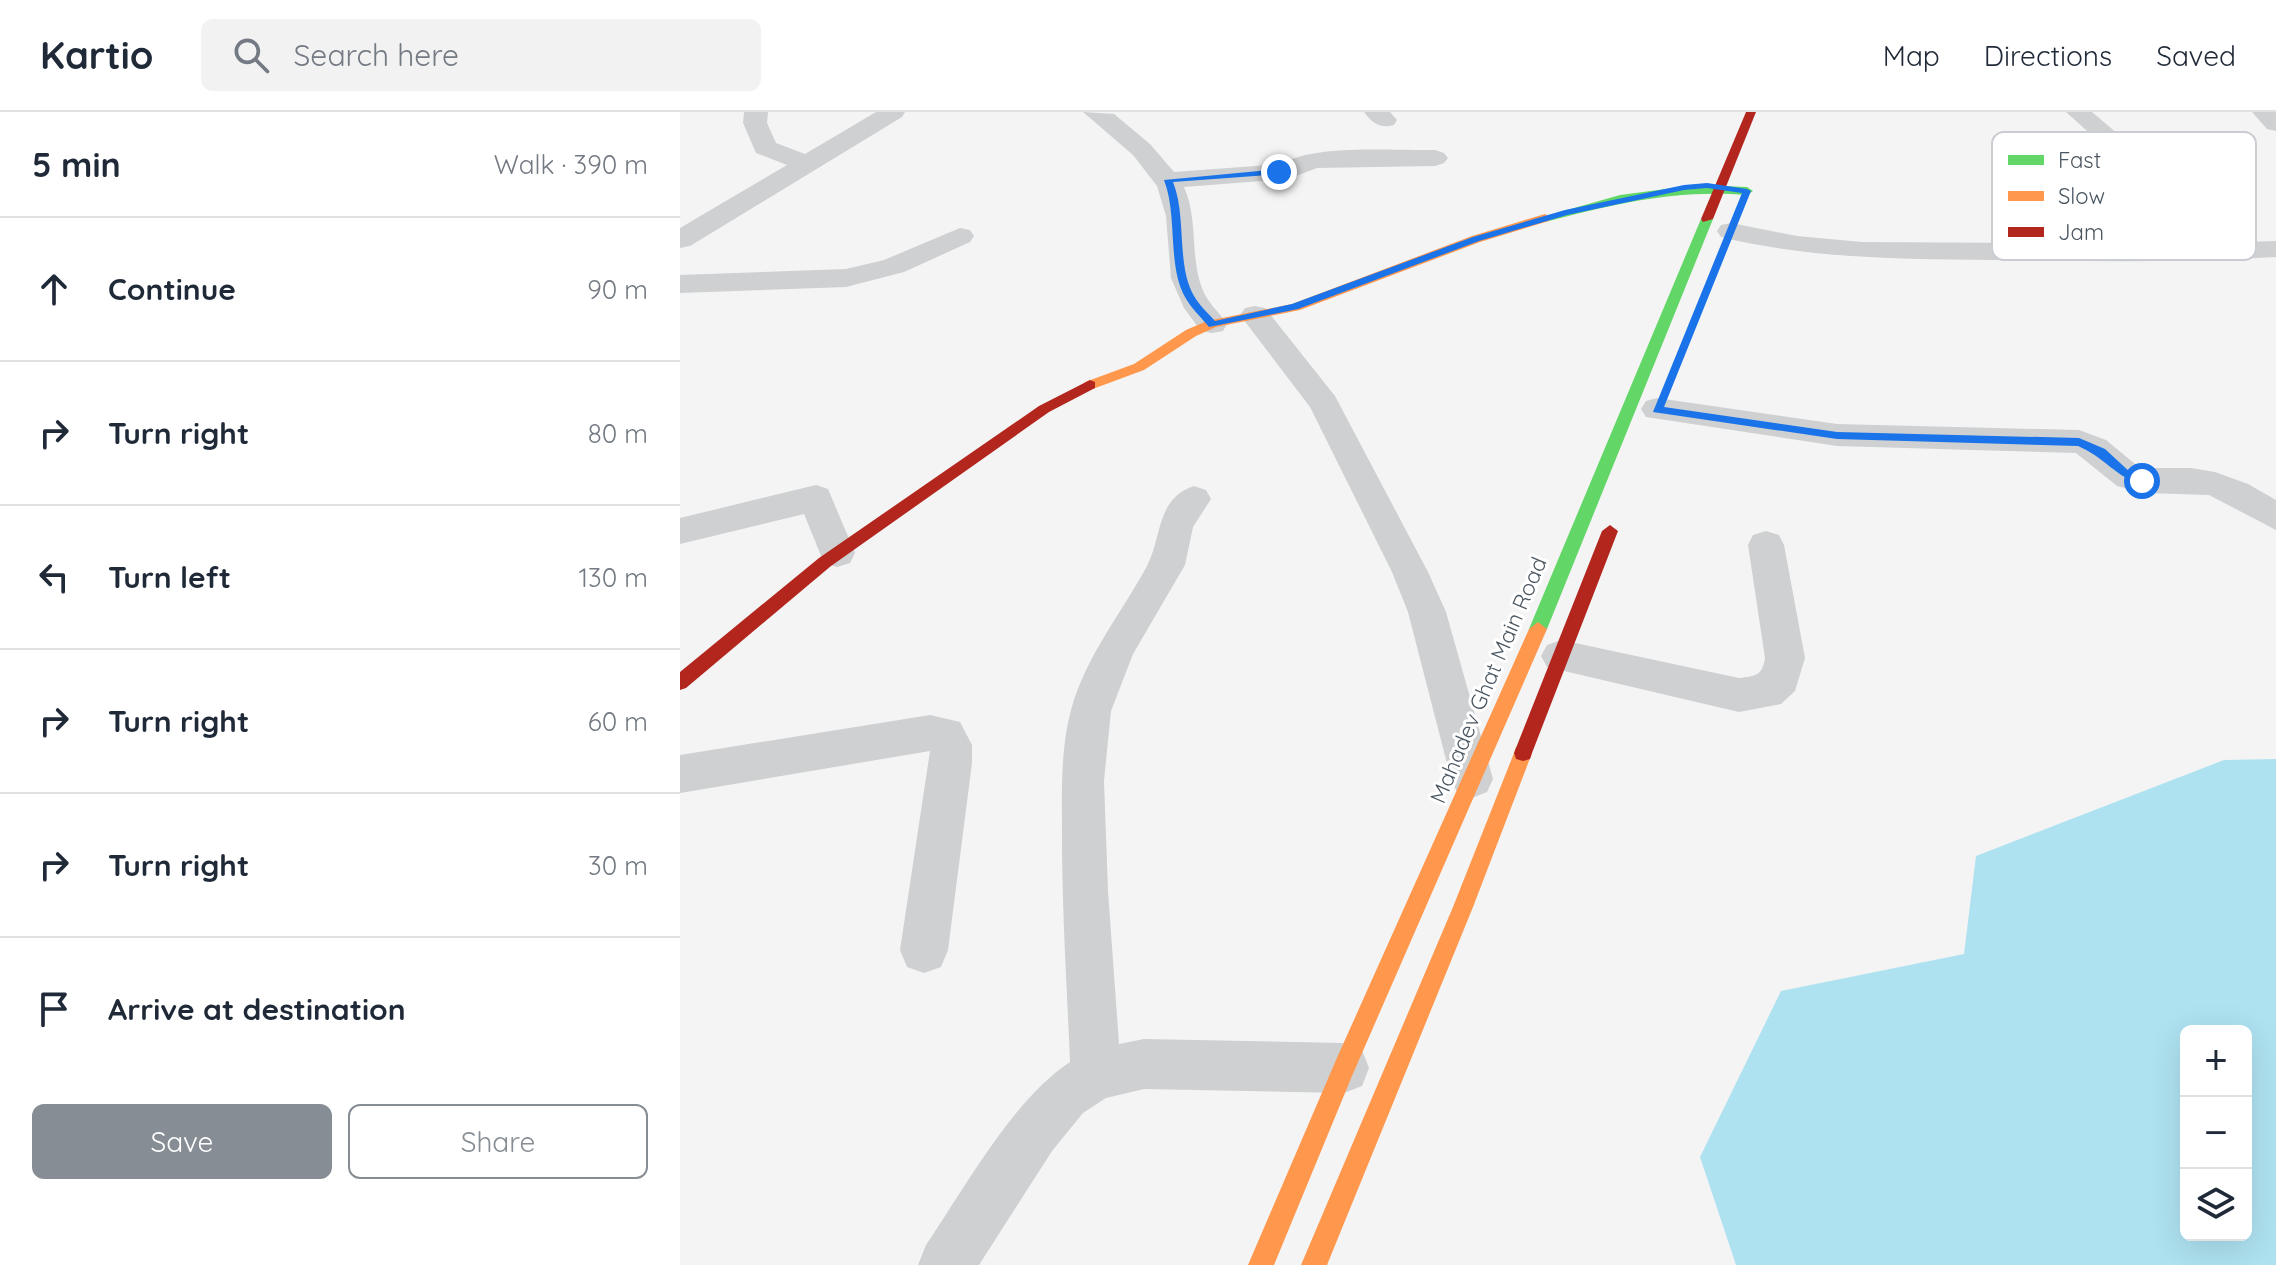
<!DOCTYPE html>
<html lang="en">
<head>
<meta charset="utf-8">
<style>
	:root { --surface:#fff; --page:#f2f2f3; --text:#1f2937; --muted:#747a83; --line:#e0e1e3; --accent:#868d94 }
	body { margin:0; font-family:Quicksand,sans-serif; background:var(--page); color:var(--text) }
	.controls { position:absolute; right:24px; bottom:24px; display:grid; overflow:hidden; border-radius:12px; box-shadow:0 8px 32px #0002 }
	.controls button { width:72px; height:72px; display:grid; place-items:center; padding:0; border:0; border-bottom:2px solid var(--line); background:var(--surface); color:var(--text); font:40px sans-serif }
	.stop { position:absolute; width:24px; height:24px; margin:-18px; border:6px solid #1a73e8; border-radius:50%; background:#fff }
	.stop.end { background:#1a73e8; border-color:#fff; box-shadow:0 2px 8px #0008 }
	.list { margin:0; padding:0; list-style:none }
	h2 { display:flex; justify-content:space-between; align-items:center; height:104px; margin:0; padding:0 32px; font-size:34px }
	h2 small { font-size:26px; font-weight:400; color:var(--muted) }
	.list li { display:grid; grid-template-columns:52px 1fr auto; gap:24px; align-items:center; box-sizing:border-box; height:144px; padding:0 32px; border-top:2px solid var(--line) }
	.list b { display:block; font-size:30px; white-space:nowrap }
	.list em { font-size:26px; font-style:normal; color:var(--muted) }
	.actions { display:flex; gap:16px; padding:24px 32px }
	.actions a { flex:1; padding:18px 0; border:2px solid var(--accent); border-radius:12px; text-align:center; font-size:28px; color:var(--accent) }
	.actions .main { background:var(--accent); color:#fff }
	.icon { flex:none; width:44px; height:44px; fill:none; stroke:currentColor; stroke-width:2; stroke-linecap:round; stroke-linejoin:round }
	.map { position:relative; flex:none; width:1596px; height:1153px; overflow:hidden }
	header { display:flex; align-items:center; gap:48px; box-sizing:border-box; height:112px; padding:0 40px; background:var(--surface); border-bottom:2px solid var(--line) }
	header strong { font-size:38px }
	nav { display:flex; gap:44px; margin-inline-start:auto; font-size:28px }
	.search { width:560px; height:72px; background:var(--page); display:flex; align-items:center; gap:20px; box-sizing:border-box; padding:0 28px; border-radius:12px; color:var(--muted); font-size:30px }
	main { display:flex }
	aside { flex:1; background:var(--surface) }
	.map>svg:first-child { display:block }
	.water { fill:#aee2f0; fill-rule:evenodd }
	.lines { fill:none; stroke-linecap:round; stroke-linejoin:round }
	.street { fill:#ced0d2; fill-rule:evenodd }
	.fast { fill:#63d668; fill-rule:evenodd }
	.slow { fill:#ff974d; fill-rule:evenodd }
	.jam { fill:#b3261e; fill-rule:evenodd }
	.route { fill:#1a73e8 }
	.labels { text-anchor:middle; stroke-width:6; stroke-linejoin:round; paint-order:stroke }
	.street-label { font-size:22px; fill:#4a5661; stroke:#fff }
	.key { fill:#fff; stroke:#c9ccd0; stroke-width:2 }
	.key-label { font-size:22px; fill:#4a5661 }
</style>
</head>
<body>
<header>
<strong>Kartio</strong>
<div class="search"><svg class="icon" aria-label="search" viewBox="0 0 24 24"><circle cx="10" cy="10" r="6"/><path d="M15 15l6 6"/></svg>Search here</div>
<nav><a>Map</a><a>Directions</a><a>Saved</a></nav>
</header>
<main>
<aside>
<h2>5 min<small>Walk · 390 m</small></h2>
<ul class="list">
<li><svg class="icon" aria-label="ahead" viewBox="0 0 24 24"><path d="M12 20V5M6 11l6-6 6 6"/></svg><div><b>Continue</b></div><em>90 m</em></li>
<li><svg class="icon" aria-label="right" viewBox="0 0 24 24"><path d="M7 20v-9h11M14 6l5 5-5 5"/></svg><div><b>Turn right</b></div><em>80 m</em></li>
<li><svg class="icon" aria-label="left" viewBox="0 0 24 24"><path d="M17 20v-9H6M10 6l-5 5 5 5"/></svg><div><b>Turn left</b></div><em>130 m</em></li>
<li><svg class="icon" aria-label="right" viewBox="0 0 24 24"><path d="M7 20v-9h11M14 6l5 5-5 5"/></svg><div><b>Turn right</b></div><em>60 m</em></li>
<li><svg class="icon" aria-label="right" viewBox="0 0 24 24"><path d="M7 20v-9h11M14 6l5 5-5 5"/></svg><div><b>Turn right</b></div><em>30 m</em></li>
<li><svg class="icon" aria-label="arrive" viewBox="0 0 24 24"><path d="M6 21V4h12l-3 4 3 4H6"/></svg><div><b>Arrive at destination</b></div></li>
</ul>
<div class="actions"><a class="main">Save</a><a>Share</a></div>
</aside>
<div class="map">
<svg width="1596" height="1153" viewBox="0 0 1596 1153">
	<rect width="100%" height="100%" fill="#f4f4f4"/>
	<path class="water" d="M1596,647V1153H1056L1020,1045L1101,879L1284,842L1296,744L1544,648ZM1506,919H1566V1123H1506Z"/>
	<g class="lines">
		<g class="street">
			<polygon points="64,0 88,0 87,11 96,31 125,42 196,0 225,0 222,5 10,134 0,136 0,116 107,53 76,41 63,11"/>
			<path d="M403,0L434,2L470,32L494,60L602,52C634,32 715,39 755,38L764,41L768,46L764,51L755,54L637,56L608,67L504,75C519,108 509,148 524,181C530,193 540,201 547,212L543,219L532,221L521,219L504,196L491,166L486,104L477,74L453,43Z"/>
			<path d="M684,0H710L717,8L714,13C700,17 692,11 684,0Z"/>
			<path d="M1386,0H1412L1565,130L1596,129V145C1503,151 1409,149 1315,148C1222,147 1132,147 1041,125L1037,119L1041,113L1051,111L1117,124L1182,130L1533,132Z"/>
			<polygon points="1572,0 1596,0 1596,19 1587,17"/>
			<polygon points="280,116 290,118 294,124 290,130 224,160 166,175 0,181 0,163 166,157 204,148"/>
			<polygon points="575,194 585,196 655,284 748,460 766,500 813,667 807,680 792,686 777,680 771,667 728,500 712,460 630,295 560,203 565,196"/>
			<polygon points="977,286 1157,312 1399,318 1426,328 1460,356 1511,356 1535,360 1568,372 1596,388 1596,418 1529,383 1464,381 1437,374 1396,341 1157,334 966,305 961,297 966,289"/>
			<polygon points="136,373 148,377 175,441 170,451 157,455 144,451 124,402 0,432 0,406"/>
			<path d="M514,374L526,378L531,387L513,415L505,453L453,542L431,599L424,669L428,779L439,932L464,927L664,931L682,938L689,956L682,974L664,981L464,977L426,986L403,1001L372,1039L299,1153H238L246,1133C285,1076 333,987 390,950C387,875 382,800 382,725C382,684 380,638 391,598C406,544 441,502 467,454C482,426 476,386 514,374Z"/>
			<path d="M1086,419L1099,423L1104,433L1125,546L1115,579L1101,592L1059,600L867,555L861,544L867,533L881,528L1059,566C1076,564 1082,564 1085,546L1068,433L1073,423Z"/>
			<polygon points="250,603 280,610 292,633 292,651 268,838 261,855 244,861 227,855 220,838 250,639 0,681 0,643"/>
		</g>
		<g class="fast">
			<path d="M1016,73L1067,75L1073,79L1067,83C996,77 933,92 865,110L859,106L940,83Z"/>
			<polygon points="1027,103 1033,107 867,517 864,522 852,522 849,517 1021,107"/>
		</g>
		<g class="slow">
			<polygon points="865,102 871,106 869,109 800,130 620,198 536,215 516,224 464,258 410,278 403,273 405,270 454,252 506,218 527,209 612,192 792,124"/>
			<polygon points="858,510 867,517 672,964 594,1153 568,1153 656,948 849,517"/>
			<polygon points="843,633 850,635 852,641 793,795 647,1153 621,1153 773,795 834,641 836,635"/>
		</g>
		<g class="jam">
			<polygon points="1066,0 1076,0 1033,107 1023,110 1021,107"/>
			<polygon points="410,268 415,270 415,276 369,300 151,454 6,576 0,578 0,560 139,446 359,294"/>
			<polygon points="930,413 938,419 852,641 850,647 843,649 836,647 834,641 922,419"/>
		</g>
	</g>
	<path class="route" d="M599,57L602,62L493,70C507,105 496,153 514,184C519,193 528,201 535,209L612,192L793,125L885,98L1004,73L1027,71L1067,77L1071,79L984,295L1157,320L1399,326L1425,337L1451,361L1468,369L1462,373C1436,365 1424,345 1398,334L1157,327L973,300L1062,81L1027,76L1004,78L887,103L799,129L618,197L529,215C521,205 511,196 505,185C487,153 498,104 484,68Z"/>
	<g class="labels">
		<g class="street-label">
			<text transform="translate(808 568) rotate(-67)" y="8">Mahadev Ghat Main Road</text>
		</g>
	</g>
	<rect x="1312" y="20" width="264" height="128" rx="12" class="key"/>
	<rect x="1328" y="43" width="36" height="10" fill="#63d668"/>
	<rect x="1328" y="79" width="36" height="10" fill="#ff974d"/>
	<rect x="1328" y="115" width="36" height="10" fill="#b3261e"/>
	<g class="key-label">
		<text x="1378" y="56">Fast</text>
		<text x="1378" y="92">Slow</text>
		<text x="1378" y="128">Jam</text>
	</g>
</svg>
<div class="controls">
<button>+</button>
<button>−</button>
<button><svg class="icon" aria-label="layers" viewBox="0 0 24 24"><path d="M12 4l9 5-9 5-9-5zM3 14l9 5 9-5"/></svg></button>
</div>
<div class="stop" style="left:1462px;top:369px"></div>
<div class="stop end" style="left:599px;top:60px"></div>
</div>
</main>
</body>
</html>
